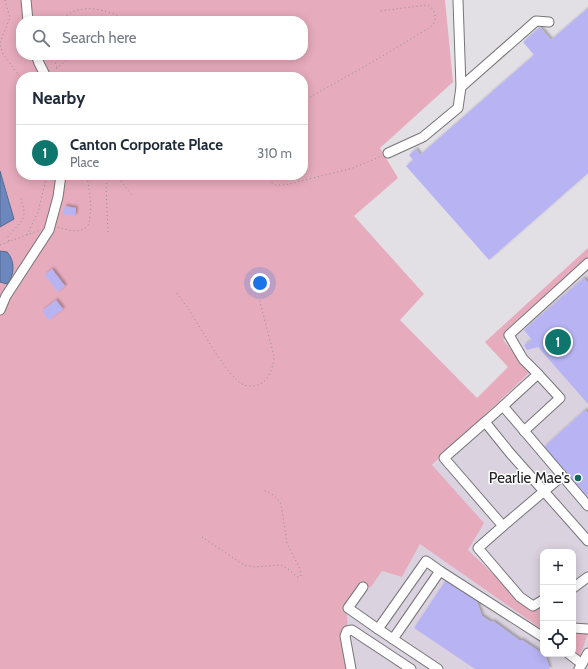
<!DOCTYPE html>
<html lang="en">
<head>
<meta charset="utf-8">
<style>
	:root { --surface:#fff; --page:#f6f6f7; --text:#1f2937; --muted:#747a83; --line:#e0e1e3; --accent:#0f766e }
	body { margin:0; font-family:Cabin,sans-serif; background:var(--page); color:var(--text) }
	.controls { position:absolute; right:12px; bottom:12px; display:grid; overflow:hidden; border-radius:8px; box-shadow:0 2px 10px #0003 }
	.controls button { width:36px; height:36px; display:grid; place-items:center; padding:0; border:0; border-bottom:1px solid var(--line); background:var(--surface); color:var(--text); font:20px sans-serif }
	.you { position:absolute; left:260px; top:283px; width:14px; height:14px; margin:-10px; border:3px solid #fff; border-radius:50%; background:#1a73e8; box-shadow:0 0 0 6px #1a73e833 }
	.badge { display:grid; place-items:center; width:26px; height:26px; border-radius:50%; background:var(--accent); color:#fff; font-size:13px; font-weight:700 }
	.pin { position:absolute; translate:-50% -50%; border:2px solid #fff; box-shadow:0 1px 4px #0006 }
	.list { margin:0; padding:0; list-style:none }
	h2 { display:flex; justify-content:space-between; align-items:center; height:52px; margin:0; padding:0 16px; font-size:17px }
	h2 small { font-size:13px; font-weight:400; color:var(--muted) }
	.list li { display:grid; grid-template-columns:26px 1fr auto; gap:12px; align-items:center; box-sizing:border-box; height:56px; padding:0 16px; border-top:1px solid var(--line) }
	.list b { display:block; font-size:15px; white-space:nowrap }
	.list p { margin:0; font-size:13px; white-space:nowrap; color:var(--muted) }
	.list em { font-size:13px; font-style:normal; color:var(--muted) }
	.icon { flex:none; width:22px; height:22px; fill:none; stroke:currentColor; stroke-width:2; stroke-linecap:round; stroke-linejoin:round }
	.map { position:relative; flex:none; width:588px; height:669px; overflow:hidden }
	.search { position:absolute; background:var(--surface); box-shadow:0 2px 10px #0003; left:16px; top:16px; width:292px; height:44px; display:flex; align-items:center; gap:10px; box-sizing:border-box; padding:0 14px; border-radius:16px; color:var(--muted); font-size:15px }
	.panel { position:absolute; background:var(--surface); box-shadow:0 2px 10px #0003; left:16px; top:72px; width:292px; height:108px; border-radius:16px }
	.map>svg:first-child { display:block }
	.built { fill:#dad3df }
	.green { fill:#e6abbc; fill-rule:evenodd }
	.water { fill:#6b87bd; stroke:#55698f }
	.building { fill:#b8b4f3; filter:url(#shadow) }
	.lines { fill:none; stroke-linecap:round; stroke-linejoin:round }
	.minor-casing { stroke:#777478; stroke-width:11 }
	.path { stroke:#908e92; stroke-width:1; stroke-dasharray:1 3; stroke-linecap:butt }
	.minor { stroke:#fff; stroke-width:9 }
	.poi-dot { fill:#166460; stroke:#fff; stroke-width:1.5 }
	.labels { text-anchor:middle; stroke-width:3; stroke-linejoin:round; paint-order:stroke }
	.poi-label { font-size:15px; fill:#232224; stroke:#fff; text-anchor:end }
</style>
</head>
<body>
<div class="map">
<svg width="588" height="669" viewBox="0 0 588 669">
	<defs>
		<filter id="shadow"><feDropShadow dx="2" dy="-2" stdDeviation="1" flood-color="#0004"/></filter>
	</defs>
	<rect width="100%" height="100%" fill="#e3e0e5"/>
	<g class="built">
		<polygon points="588,263 588,634 573,631 573,552 543,552 543,605 531,610 468,550 483,523 432,466 530,372 503,340"/>
		<polygon points="420,543 543,630 543,654 573,654 573,651 580,656 588,634 588,669 352,669 346,606 356,587 371,587 382,571 402,577"/>
	</g>
	<g class="green">
		<path d="M0,0H445L453,82L380,148L398,178L354,216L424,294L400,320L477,398L508,367L485,342L588,248V263L503,340L530,372L432,465L484,523L468,550L531,610L543,605V630L420,544L402,577L382,571L371,587H356L346,606L352,669H0V227L10,203L0,170ZM21,21H303V55H21ZM21,77H303V175H21Z"/>
		<polygon points="573,631 588,634 580,656 573,651"/>
	</g>
	<g class="water">
		<polygon points="0,171 14,219 0,227"/>
		<path d="M0,251L7,252C15,260 15,276 7,284L0,282Z"/>
	</g>
	<g class="building">
		<polygon points="588,8 588,173 489,260 406,166 413,160 409,155 416,149 420,155 534,55 523,42 540,27 551,40"/>
		<polygon points="65,206 76,208 75,216 63,214"/>
		<polygon points="52,269 65,286 58,292 45,275"/>
		<polygon points="584,278 588,283 588,404 538,347 527,350 524,345 532,340 524,330"/>
		<polygon points="56,300 63,309 49,320 42,311"/>
		<polygon points="585,410 588,413 588,497 544,447"/>
		<polygon points="446,580 476,599 482,616 491,622 493,621 519,640 522,640 543,654 545,654 550,669 475,669 414,628"/>
	</g>
	<g class="lines">
		<g class="minor-casing">
			<g id="minor">
				<polyline points="26,0 28,21"/>
				<polyline points="458,0 461,87 536,21 549,22"/>
				<polyline points="36,55 39,63 46,77"/>
				<polyline points="388,153 423,137 458,108 461,87"/>
				<polyline points="0,310 6,296 49,230 58,197 61,175"/>
				<polyline points="538,374 523,359 509,335 588,263"/>
				<polyline points="503,406 538,374 560,398 524,431"/>
				<polyline points="485,422 503,406 588,506"/>
				<polyline points="503,526 562,476"/>
				<polyline points="363,587 348,608 378,629"/>
				<polyline points="573,588 588,577"/>
				<polyline points="543,600 533,606 520,597 478,548 503,526 444,458 485,422 510,453 588,541"/>
				<polyline points="573,628 588,629"/>
				<polyline points="393,639 378,629 426,561 440,571"/>
				<polyline points="569,654 582,664"/>
				<polyline points="351,669 345,636 347,631 352,630 411,669"/>
				<polyline points="438,669 393,639 440,571 543,637"/>
				<polyline points="579,669 588,653"/>
			</g>
		</g>
		<g class="path">
			<polyline points="5,0 10,18 2,37 0,45 3,54 21,78"/>
			<path d="M61,21C77,0 110,10 129,21"/>
			<polyline points="53,55 57,68"/>
			<polyline points="56,77 57,68 70,57"/>
			<path d="M303,101L369,64L429,28C437,23 436,16 433,9L427,5L380,11"/>
			<polyline points="116,175 133,196"/>
			<polyline points="269,175 272,183 275,185 285,185 353,168 382,156"/>
			<path d="M58,227C68,230 81,235 89,224L91,205L87,175"/>
			<polyline points="108,232 106,186 109,175"/>
			<polyline points="27,235 38,212 47,175"/>
			<path d="M9,241L8,236C22,220 29,220 20,197"/>
			<polyline points="0,245 40,230"/>
			<path d="M177,293C181,300 187,306 191,313C202,330 227,377 244,385C250,387 257,386 262,383C270,378 274,364 274,356L259,298"/>
			<path d="M202,537L244,565L255,567L281,565L288,569L297,577L301,576L300,569L287,543L281,504C276,496 271,493 263,490"/>
		</g>
		<use href="#minor" class="minor"/>
	</g>
	<circle class="poi-dot" cx="578" cy="478" r="4"/>
	<g class="labels">
		<g class="poi-label">
			<text x="570" y="483">Pearlie Mae's</text>
		</g>
	</g>
</svg>
<div class="controls">
<button>+</button>
<button>−</button>
<button><svg class="icon" aria-label="locate" viewBox="0 0 24 24"><circle cx="12" cy="12" r="6"/><path d="M12 2v4M12 18v4M2 12h4M18 12h4"/></svg></button>
</div>
<div class="you"></div>
<div class="pin badge" style="left:558px;top:342px">1</div>
<div class="search"><svg class="icon" aria-label="search" viewBox="0 0 24 24"><circle cx="10" cy="10" r="6"/><path d="M15 15l6 6"/></svg>Search here</div>
<section class="panel">
<h2>Nearby<small></small></h2>
<ul class="list">
<li><span class="badge">1</span><div><b>Canton Corporate Place</b><p>Place</p></div><em>310 m</em></li>
</ul>
</section>
</div>
</body>
</html>
